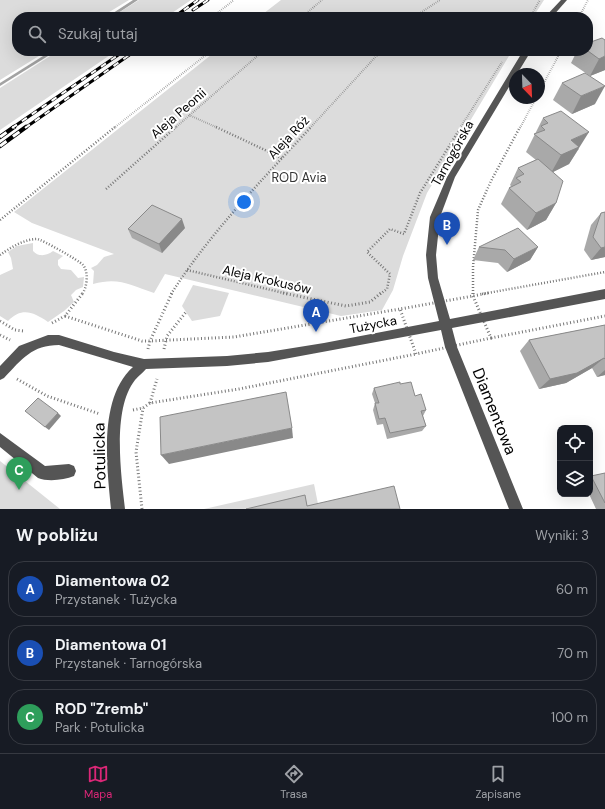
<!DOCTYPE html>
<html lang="pl">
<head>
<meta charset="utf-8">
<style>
	:root { --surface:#171b24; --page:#242831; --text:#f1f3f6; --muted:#9ea1a6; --line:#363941; --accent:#db2777 }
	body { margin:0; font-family:"DM Sans",sans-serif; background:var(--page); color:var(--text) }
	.controls { position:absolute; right:12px; bottom:12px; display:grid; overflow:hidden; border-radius:8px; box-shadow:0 4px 16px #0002 }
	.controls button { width:36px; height:36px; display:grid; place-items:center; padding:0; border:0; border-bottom:1px solid var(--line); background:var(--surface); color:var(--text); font:20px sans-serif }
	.compass { position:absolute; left:509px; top:68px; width:36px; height:36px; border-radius:50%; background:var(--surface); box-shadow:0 4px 16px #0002; rotate:157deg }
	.you { position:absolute; left:244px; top:202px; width:14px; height:14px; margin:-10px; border:3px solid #fff; border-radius:50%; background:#1a73e8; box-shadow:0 0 0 6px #1a73e833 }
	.badge { display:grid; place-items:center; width:26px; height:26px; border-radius:50%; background:var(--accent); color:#fff; font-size:13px; font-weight:700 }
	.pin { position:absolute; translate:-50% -33px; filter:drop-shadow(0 1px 2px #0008) }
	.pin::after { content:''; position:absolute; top:21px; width:14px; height:12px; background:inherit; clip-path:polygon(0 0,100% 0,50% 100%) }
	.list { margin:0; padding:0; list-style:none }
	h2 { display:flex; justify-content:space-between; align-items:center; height:52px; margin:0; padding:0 16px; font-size:17px }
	h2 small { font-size:13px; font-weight:400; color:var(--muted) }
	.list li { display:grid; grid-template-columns:26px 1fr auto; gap:12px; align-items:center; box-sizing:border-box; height:56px; margin:0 8px 8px; padding:0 8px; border:1px solid var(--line); border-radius:16px }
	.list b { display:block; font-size:15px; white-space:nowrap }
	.list p { margin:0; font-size:13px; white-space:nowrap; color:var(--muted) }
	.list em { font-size:13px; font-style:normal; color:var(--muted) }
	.icon { flex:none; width:22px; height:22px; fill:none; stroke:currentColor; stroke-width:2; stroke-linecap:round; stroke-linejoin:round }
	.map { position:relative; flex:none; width:605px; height:509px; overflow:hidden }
	.search { position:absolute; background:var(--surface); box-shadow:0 4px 16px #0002; left:12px; right:12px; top:12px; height:44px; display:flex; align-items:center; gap:10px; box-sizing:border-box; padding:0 14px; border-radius:16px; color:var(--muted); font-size:15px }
	.sheet { height:244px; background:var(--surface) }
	nav { display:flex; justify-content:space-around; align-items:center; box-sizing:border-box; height:56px; border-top:1px solid var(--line); background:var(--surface); font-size:11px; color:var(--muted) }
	nav a { display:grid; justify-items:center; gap:2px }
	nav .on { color:var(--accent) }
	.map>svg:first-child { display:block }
	.green { fill:#dcdcdc }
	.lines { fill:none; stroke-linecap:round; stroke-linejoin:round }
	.stream { fill:#a3a3a3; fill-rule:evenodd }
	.path-far2 { stroke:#777; stroke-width:2; stroke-dasharray:0.5 1.5; stroke-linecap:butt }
	.path-far1 { stroke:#777; stroke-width:2.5; stroke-dasharray:1 2; stroke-linecap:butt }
	.path { stroke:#777; stroke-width:3; stroke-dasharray:1 2.5; stroke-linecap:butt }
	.minor { fill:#555; fill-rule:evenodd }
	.rail-far1-casing { stroke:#000; stroke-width:3 }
	.rail-casing { stroke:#000; stroke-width:4.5 }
	.rail-far1 { stroke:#fff; stroke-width:2; stroke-dasharray:6; stroke-linecap:butt }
	.rail { stroke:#fff; stroke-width:3; stroke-dasharray:8; stroke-linecap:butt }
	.wall { fill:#a9a9a9 }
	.shaded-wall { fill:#898989 }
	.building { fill:#c4c4c4; stroke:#898989 }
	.labels { text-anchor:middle; stroke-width:4; stroke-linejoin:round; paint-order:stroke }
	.street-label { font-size:13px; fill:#000; stroke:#fff }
	.park-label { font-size:13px; fill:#333; stroke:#fff }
	.near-street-label { font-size:16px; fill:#000; stroke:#fff }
</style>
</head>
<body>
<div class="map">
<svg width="605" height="509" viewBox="0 0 605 509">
	<rect width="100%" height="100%" fill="#fff"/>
	<g class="green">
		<polygon points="0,0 129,0 101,17 17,17 17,51 47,51 0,80"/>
		<polygon points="139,0 191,0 166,17 112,17"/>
		<polygon points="281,0 544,0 533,17 259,17"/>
		<polygon points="58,51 116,51 0,130 0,88"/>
		<path d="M216,51H512L427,193L403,256L393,290L382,310L341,316L165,274L154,293C130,285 119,277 93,284L94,271L91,268L97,265L104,257L114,254L32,223L14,212Z"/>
		<path d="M33,243V251C38,257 47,256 53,251L63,256L58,260V265L61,269L71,270L78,278L84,277L83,287L76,290L71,295L74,302L64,311L48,322C33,312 22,307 8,321L0,316V275L13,269L11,258L8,252L17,246Z"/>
		<polygon points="193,285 229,293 220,316 192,321 182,306"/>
		<polygon points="0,461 60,509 0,509"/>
		<polygon points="314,484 319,509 204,509"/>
	</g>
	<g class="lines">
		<g class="stream">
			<polygon points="133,0 138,0 112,17 107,17"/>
			<polygon points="51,51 56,51 0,86 0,83"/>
		</g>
		<g class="path-far2">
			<polyline points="215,17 216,14 234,0"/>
			<polyline points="302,17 322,0"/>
			<polyline points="414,17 440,0"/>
			<polyline points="530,17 540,0"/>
			<polyline points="579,17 588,0"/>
			<polyline points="539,92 561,51"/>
			<polyline points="189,115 218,128"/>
			<polyline points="114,128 207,54 208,51"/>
			<polyline points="175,128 263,51"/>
			<polyline points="310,128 381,51"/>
			<polyline points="460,128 502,62"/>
			<polyline points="520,128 536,98"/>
		</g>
		<g class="path-far1">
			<polyline points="216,127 282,158"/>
			<polyline points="106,189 176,127"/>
			<polyline points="0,220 115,127"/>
			<path d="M0,255C10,248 24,239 37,239C41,239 80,261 83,265C89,272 87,288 82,294"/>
			<polyline points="187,270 288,294"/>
			<path d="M171,294C210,233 261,181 311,127"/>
			<polyline points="380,294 387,289 390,274 367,252 390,229 404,234 420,193 461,127"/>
			<polyline points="473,294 473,267 478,210 491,181 520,127"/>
			<polyline points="482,294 605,272"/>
		</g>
		<g class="path">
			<polyline points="283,293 346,306 370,302 381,293"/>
			<polyline points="473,293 473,296 488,293"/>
			<polygon points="473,296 491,338 416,354 400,309"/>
			<polyline points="65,316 142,341 150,341 234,337 400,309"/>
			<polyline points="0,321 15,330 24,331"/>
			<polyline points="52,323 65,316 83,293"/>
			<polyline points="0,335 10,340"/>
			<polyline points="491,338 605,316"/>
			<polyline points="148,349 150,341 172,293"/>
			<polyline points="164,349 167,336 186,312"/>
			<polyline points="17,379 47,396 100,414"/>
			<polyline points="150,403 157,379"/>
			<polyline points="133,410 143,408 150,403 239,389 416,354"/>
			<polyline points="142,509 136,452 143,408"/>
		</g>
		<g class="minor">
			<polygon points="561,0 567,0 552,17 545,17"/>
			<path d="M523,51H531L517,74H515V77L455,177L440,217L436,255L438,278L450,319L605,289V299L452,328L457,347L523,509H509L445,347L441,330L268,362L227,366L146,369C143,373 138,376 135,380C112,409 121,474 125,509H111C107,467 98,398 133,367L59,345C32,345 22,359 4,378L0,380V366L19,346L48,335H59L114,352L144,359L227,356L268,352L324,343L439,321L428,278L426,255L430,217L447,177Z"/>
			<path d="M0,433L45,466L69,464L74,466L76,471L74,476C64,480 48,482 38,478L0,447Z"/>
		</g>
		<g class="rail-far1-casing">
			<g id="rail-far1">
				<polyline points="193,10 208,0"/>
				<polyline points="174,17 198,0"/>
				<polyline points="12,128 124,51"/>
				<polyline points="25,128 135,51"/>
			</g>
		</g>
		<g class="rail-casing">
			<g id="rail">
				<polyline points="0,137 14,127"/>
				<polyline points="0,146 26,127"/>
			</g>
		</g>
		<use href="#rail-far1" class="rail-far1"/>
		<use href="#rail" class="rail"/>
	</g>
	<g class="wall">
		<polygon points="602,38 605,70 590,76 571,63 577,51 588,51"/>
		<polygon points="562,83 595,104 572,114 553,100"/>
		<polygon points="543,118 579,149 578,150 569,164 553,172 556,203 546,220 527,230 501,204 509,188 511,186 510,185 518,168 536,160 526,152"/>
		<polygon points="605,212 605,257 591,260 584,250 591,225 601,213"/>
		<polygon points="185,228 162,253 132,238 128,229"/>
		<polygon points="479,247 538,247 530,260 507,272 498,263 473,260"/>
		<polygon points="605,325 605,375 597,377 592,368 566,383 539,389 520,351 529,340"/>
		<polygon points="400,384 415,396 426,410 423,416 426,426 422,431 387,439 383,424 377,425 373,410 375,403 372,394 374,388"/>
		<polygon points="605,473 605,509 596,509 589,494 590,494 590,477"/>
	</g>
	<g class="shaded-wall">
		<polygon points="605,56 605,70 590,76 599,59"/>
		<polygon points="605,86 595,104 572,114 581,96"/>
		<polygon points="589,132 569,164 551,173 561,155 571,140"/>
		<polygon points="556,203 546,220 527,230 536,213"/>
		<polygon points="182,219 185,228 162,253 159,244"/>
		<polygon points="538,247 530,260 507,272 514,259"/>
		<polygon points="605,247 605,257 591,260 601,248"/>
		<polygon points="604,358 592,368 566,383 539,389 550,379"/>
		<polygon points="605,370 605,375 597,377"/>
		<polygon points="58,413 61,416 49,430 45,427"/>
		<polygon points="292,428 293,438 169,464 161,455"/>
	</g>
	<g class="building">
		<polygon points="602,38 605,40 605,56 599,59 588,51 588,43"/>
		<polygon points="585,73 605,86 581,96 562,83"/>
		<polygon points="561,111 589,132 571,140 579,147 561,155 534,134 545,130 541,126 548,123 543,118"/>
		<polygon points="538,159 563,181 556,203 536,213 509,188 521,182 516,178 524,174 518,168"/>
		<polygon points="152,205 182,219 159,244 128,229"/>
		<polygon points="605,212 605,247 601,248 593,237 601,213"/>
		<polygon points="518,228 538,247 514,259 505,250 479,247"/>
		<polygon points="605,325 605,359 604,358 577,373 550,379 529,340"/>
		<polygon points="400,382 400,384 411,382 415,396 421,394 426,410 421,411 426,426 390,433 385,418 379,419 375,403 379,403 374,388"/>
		<polygon points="286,392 292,428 161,455 160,417"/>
		<polygon points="38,398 58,413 45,427 25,411"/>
		<polygon points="605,473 605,503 591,476"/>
		<polygon points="394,486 400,509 246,509 305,495 307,506"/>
	</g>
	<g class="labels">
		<g class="street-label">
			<text transform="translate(178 113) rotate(-41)" y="5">Aleja Peonii</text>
			<text transform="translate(288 137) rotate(-47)" y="5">Aleja Róż</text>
			<text transform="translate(452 153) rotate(-61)" y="5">Tarnogórska</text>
			<text transform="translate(267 279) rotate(13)" y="5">Aleja Krokusów</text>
			<text transform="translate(373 324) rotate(-11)" y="5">Tużycka</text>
		</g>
		<g class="park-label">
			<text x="299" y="182">ROD Avia</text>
		</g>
		<g class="near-street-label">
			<text transform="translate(495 411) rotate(68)" y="6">Diamentowa</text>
			<text transform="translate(99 456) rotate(-91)" y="6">Potulicka</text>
		</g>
	</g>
</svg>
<div class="controls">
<button><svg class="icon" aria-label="locate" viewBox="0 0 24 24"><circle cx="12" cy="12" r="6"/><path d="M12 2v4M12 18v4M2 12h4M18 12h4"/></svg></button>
<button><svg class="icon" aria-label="layers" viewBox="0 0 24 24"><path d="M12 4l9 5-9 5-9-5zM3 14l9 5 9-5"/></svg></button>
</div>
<svg class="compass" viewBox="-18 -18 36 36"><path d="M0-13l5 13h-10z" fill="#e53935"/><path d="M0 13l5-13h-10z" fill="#9ea1a6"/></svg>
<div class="you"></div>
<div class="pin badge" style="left:316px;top:332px;background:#1a4fb4">A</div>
<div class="pin badge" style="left:447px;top:245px;background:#1a4fb4">B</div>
<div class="pin badge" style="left:19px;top:490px;background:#2e9e5b">C</div>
<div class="search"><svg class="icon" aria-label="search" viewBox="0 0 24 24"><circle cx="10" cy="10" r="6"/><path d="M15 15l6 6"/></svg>Szukaj tutaj</div>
</div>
<section class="sheet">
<h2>W pobliżu<small>Wyniki: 3</small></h2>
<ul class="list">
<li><span class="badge" style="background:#1a4fb4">A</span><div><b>Diamentowa 02</b><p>Przystanek · Tużycka</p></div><em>60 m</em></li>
<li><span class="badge" style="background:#1a4fb4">B</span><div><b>Diamentowa 01</b><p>Przystanek · Tarnogórska</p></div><em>70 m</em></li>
<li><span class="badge" style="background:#2e9e5b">C</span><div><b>ROD &quot;Zremb&quot;</b><p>Park · Potulicka</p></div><em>100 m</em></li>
</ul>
</section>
<nav>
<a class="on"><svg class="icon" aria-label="map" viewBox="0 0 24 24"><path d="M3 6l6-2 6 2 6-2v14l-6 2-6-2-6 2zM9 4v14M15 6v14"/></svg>Mapa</a>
<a><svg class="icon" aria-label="directions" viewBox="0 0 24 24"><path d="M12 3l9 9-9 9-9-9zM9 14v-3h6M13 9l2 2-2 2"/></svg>Trasa</a>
<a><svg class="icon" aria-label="saved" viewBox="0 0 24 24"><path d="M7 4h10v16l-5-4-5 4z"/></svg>Zapisane</a>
</nav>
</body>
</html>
